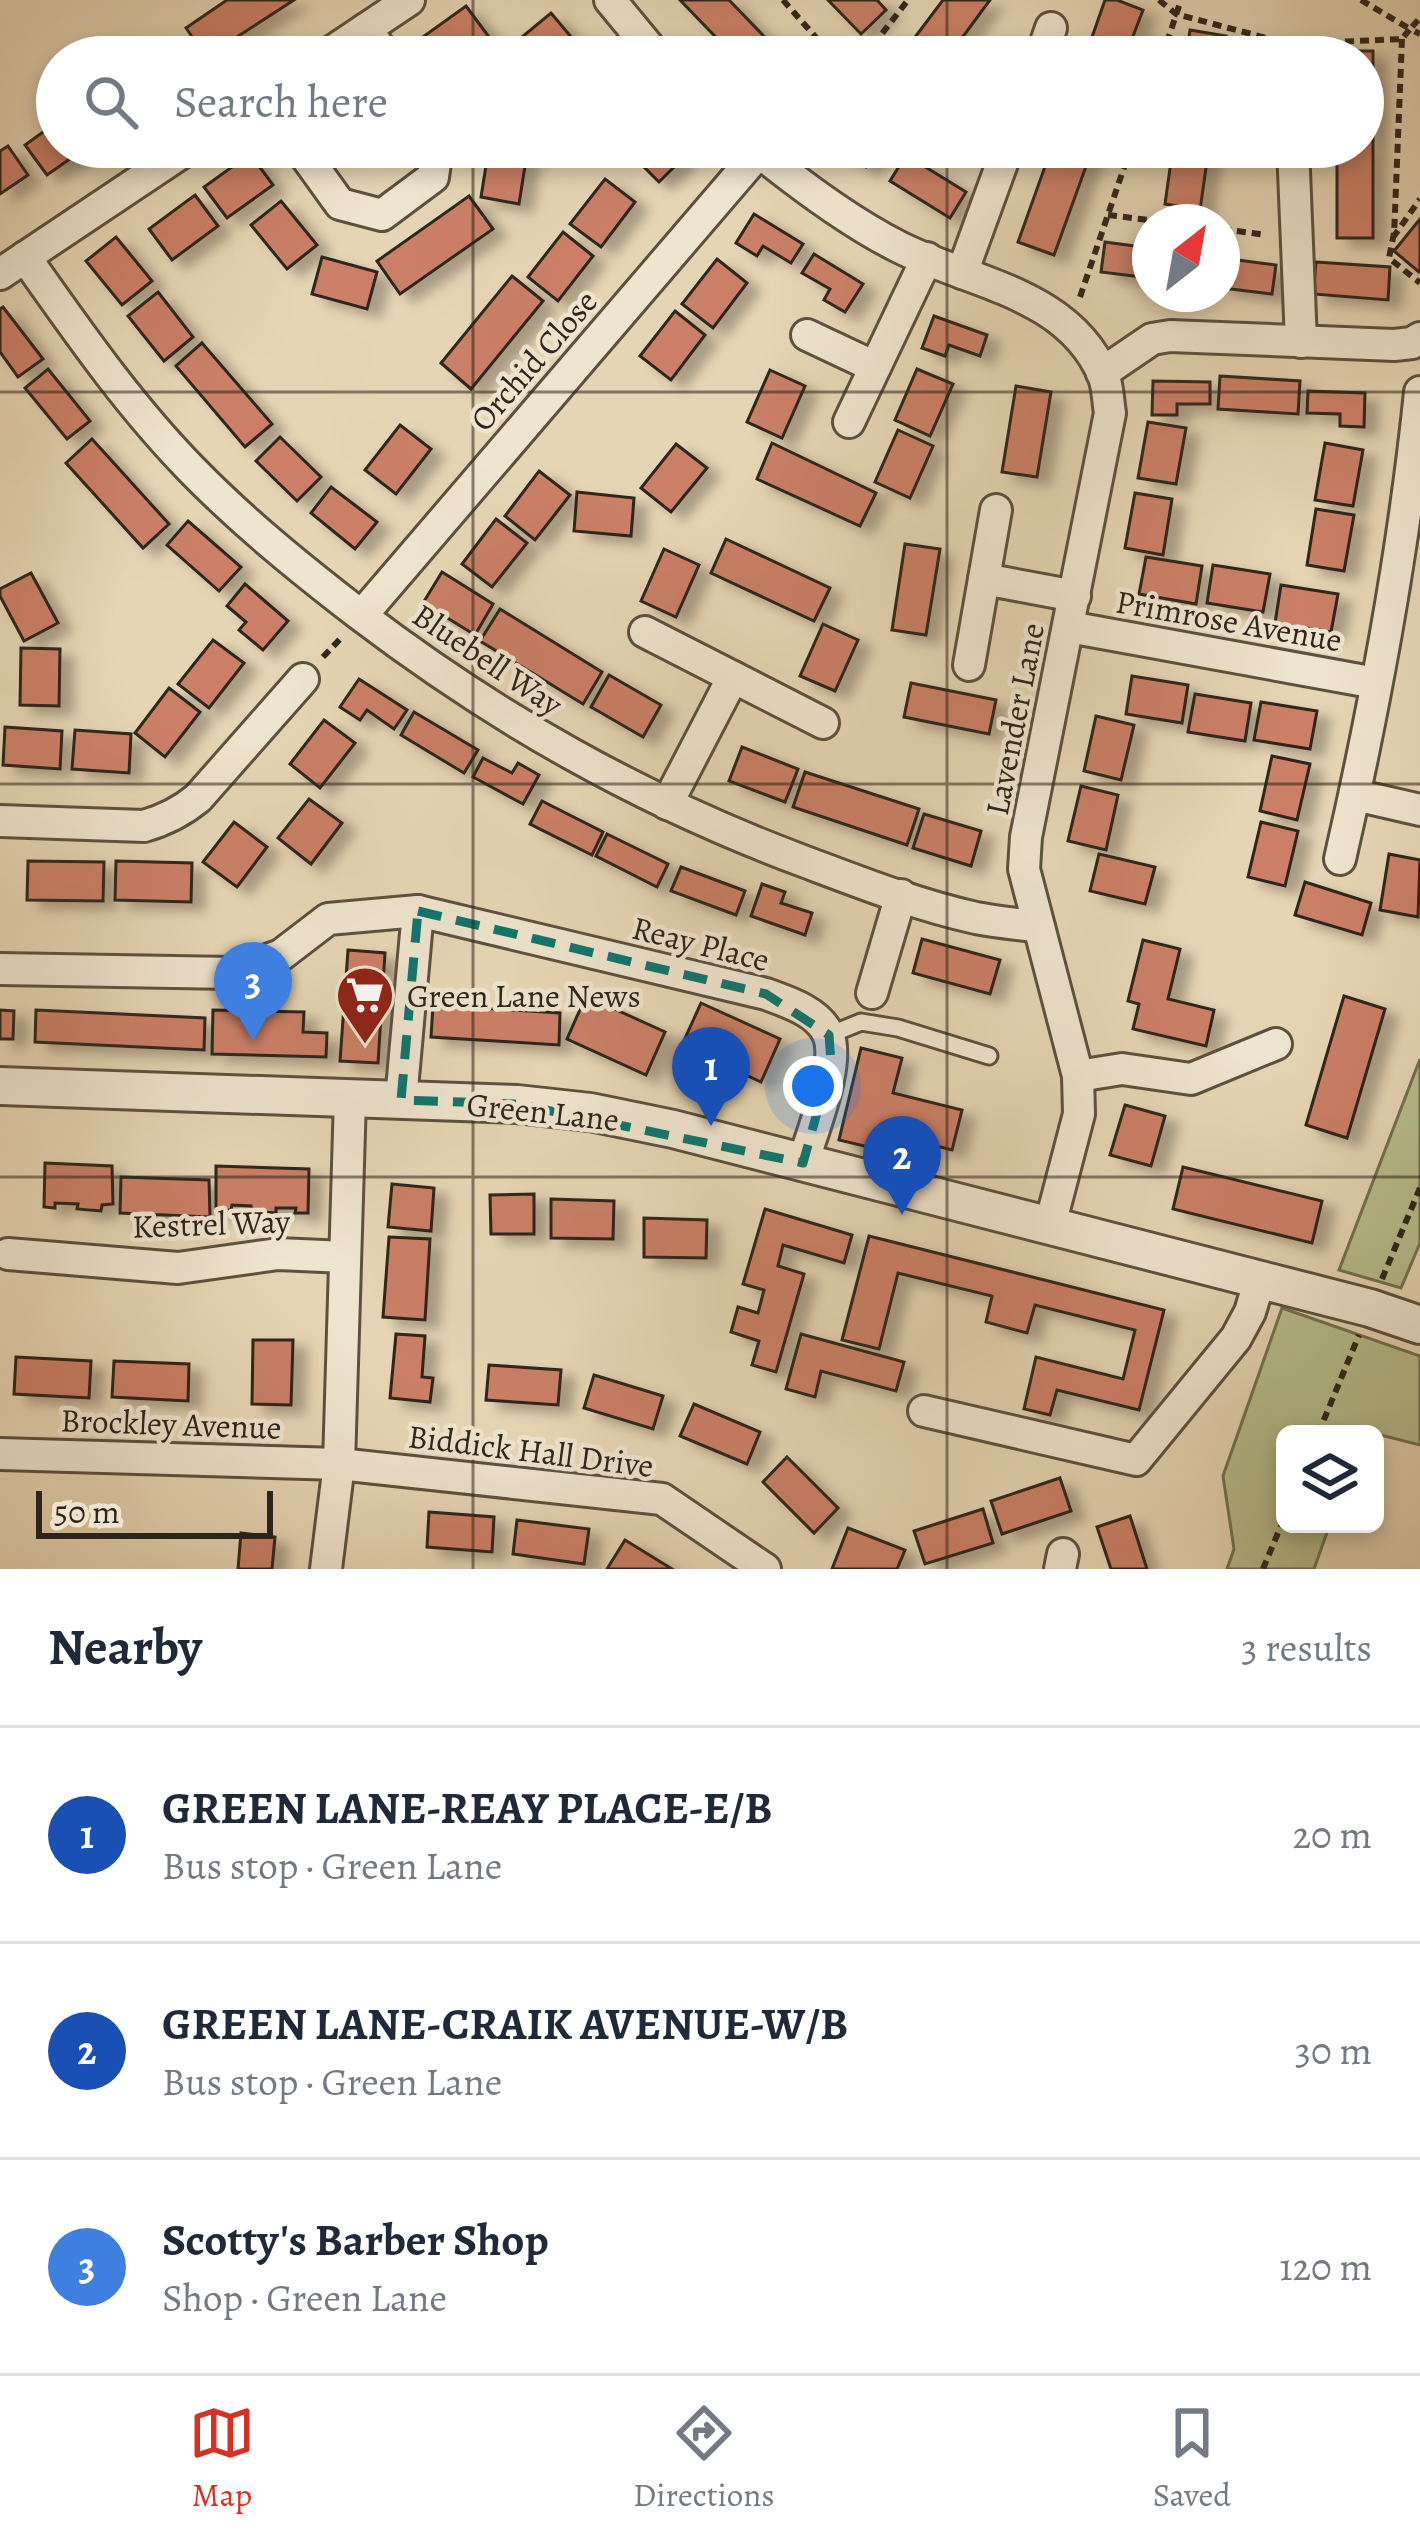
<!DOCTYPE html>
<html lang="en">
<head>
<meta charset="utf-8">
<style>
	:root { --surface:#fff; --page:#f6f6f7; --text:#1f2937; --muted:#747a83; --line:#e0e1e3; --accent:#d93025 }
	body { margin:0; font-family:Alegreya,serif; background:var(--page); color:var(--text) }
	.controls { position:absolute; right:36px; bottom:36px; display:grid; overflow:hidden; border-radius:18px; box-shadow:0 6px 18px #0003 }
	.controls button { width:108px; height:108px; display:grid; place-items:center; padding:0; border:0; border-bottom:3px solid var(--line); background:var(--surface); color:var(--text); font:60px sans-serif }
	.compass { position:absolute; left:1132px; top:204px; width:108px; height:108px; border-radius:50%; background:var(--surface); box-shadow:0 6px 18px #0003; rotate:31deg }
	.scale { position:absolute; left:36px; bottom:30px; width:237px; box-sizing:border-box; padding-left:12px; border:6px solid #2e251a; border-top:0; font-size:33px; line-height:42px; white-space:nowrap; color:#2e251a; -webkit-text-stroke:9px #efe4ce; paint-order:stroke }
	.you { position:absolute; left:813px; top:1086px; width:42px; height:42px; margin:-30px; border:9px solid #fff; border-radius:50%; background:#1a73e8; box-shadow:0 0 0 18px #1a73e833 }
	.badge { display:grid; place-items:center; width:78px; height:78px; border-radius:50%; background:var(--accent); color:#fff; font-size:39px; font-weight:700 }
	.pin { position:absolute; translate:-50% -99px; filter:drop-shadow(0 3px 6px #0008) }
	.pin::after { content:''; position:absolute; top:63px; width:42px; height:36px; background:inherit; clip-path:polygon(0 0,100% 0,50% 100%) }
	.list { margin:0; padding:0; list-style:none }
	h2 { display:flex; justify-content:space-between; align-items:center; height:156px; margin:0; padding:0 48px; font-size:51px }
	h2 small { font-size:39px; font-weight:400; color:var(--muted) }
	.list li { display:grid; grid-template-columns:78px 1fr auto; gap:36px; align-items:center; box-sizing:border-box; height:216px; padding:0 48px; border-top:3px solid var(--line) }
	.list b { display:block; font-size:45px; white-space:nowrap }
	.list p { margin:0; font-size:39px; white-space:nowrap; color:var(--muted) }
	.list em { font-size:39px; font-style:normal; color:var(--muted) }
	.icon { flex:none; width:66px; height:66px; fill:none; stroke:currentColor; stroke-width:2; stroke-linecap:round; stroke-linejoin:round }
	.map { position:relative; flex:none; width:1420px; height:1569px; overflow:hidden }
	.search { position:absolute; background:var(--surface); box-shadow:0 6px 18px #0003; left:36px; right:36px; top:36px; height:132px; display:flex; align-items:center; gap:30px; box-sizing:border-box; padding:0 42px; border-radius:66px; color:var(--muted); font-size:45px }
	.sheet { height:804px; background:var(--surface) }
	nav { display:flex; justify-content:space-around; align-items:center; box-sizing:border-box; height:168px; border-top:3px solid var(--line); background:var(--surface); font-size:33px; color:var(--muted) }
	nav a { display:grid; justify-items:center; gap:6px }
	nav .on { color:var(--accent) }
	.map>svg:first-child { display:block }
	.green { fill:#b6bd8c; stroke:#727153; stroke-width:3 }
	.building { fill:#ca7f66; stroke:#2e251a; stroke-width:3; filter:url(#shadow) }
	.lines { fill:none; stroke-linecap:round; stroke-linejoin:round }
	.service-casing { stroke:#5c5140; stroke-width:21 }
	.minor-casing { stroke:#5c5140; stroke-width:36 }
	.tertiary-casing { stroke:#5c5140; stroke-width:42 }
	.path { stroke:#2e251a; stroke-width:6; stroke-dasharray:9 6; stroke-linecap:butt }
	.service { stroke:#efe4ce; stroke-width:15 }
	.minor { stroke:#efe4ce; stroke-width:30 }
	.tertiary { stroke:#efe4ce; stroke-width:36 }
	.marked { fill:none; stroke:#0f766e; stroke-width:9; stroke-dasharray:24 15; stroke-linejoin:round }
	.grid { fill:none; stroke:#2e251a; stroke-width:3; stroke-opacity:0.55 }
	.labels { text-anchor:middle; stroke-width:9; stroke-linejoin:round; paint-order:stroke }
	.street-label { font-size:33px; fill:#2e251a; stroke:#efe4ce }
	.poi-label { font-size:33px; fill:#2e251a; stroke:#efe4ce; text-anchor:start }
</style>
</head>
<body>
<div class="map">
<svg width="1420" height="1569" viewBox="0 0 1420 1569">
	<defs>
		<filter id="shadow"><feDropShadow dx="13" dy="8" stdDeviation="6" flood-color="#0004"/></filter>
	</defs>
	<rect width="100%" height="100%" fill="#e6d5b4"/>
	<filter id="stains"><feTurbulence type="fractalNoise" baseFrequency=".00167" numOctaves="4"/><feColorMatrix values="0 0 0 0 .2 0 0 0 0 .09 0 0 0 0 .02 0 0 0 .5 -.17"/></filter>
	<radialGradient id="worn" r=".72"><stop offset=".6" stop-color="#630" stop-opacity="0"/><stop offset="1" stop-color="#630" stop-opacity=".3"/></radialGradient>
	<g class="green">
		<polygon points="1420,1059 1420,1243 1401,1288 1339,1270"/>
		<polygon points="1282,1308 1420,1356 1420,1445 1365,1431 1363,1434 1285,1434 1285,1524 1330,1524 1314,1569 1227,1569 1234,1549 1223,1476"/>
	</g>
	<g class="building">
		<polygon points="227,0 294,0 206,57 186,28"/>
		<polygon points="680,0 729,0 784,57 735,57"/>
		<polygon points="828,0 877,0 886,10 861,34"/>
		<polygon points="943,0 990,0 948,57 900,57"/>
		<polygon points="1105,0 1117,0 1143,10 1125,57 1085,57"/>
		<polygon points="466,6 489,37 461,57 433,57 420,39"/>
		<polygon points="551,13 588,57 539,57 522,37"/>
		<polygon points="1190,30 1226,36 1223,57 1186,57"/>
		<polygon points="1337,51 1373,51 1373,238 1337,238 1337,147 1363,147 1363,57 1337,57"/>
		<polygon points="57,122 57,147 87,147 47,175 25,145"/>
		<polygon points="8,146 28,175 0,194 0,151"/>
		<polygon points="489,147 528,147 519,204 481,197"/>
		<polygon points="641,147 672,147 683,158 659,182 642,165 650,157"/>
		<polygon points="838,147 881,147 866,167"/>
		<polygon points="1052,147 1093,147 1054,255 1018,242"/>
		<polygon points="1173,147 1209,147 1200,210 1165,204"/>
		<polygon points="250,154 273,185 227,218 204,187"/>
		<polygon points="906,155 966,192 950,218 890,181"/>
		<polygon points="605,179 635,202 601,247 570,224"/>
		<polygon points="195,195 218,226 172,260 149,229"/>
		<polygon points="469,196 493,229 400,294 377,261"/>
		<polygon points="281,201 317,245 287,269 251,225"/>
		<polygon points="754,214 803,244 791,263 763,246 757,256 736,243"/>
		<polygon points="1420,219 1420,271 1419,272 1394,251"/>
		<polygon points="563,232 593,256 558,301 528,277"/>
		<polygon points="116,237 152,281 122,305 86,261"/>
		<polygon points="1105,242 1150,248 1150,278 1101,272"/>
		<polygon points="814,254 863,284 845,312 824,300 830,289 802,273"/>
		<polygon points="322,257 377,272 367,309 312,294"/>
		<polygon points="1222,258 1276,265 1272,294 1222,288"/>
		<polygon points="717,259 747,283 713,328 682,304"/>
		<polygon points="1316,262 1390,267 1388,300 1313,294"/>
		<polygon points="512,276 543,301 471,389 441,363"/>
		<polygon points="158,292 193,337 164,361 128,316"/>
		<polygon points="3,307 43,359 18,377 0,352 0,309"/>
		<polygon points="675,311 705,335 671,380 640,356"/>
		<polygon points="934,316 987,335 980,356 949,345 945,356 922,348"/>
		<polygon points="202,343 272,424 245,447 176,366"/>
		<polygon points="48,369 90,421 67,439 25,388"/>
		<polygon points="917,369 953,384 930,436 895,420"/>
		<polygon points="770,370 805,386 782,438 747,422"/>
		<polygon points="1220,376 1300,381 1298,414 1218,409"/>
		<polygon points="1153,381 1210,382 1210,404 1177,404 1177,415 1152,415"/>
		<polygon points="1016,386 1051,392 1037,477 1002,472"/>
		<polygon points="1308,391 1365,393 1364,427 1340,426 1340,414 1307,413"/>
		<polygon points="1148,422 1186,428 1176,484 1138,478"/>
		<polygon points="400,425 431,449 396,494 365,470"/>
		<polygon points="898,430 933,446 910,498 875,482"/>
		<polygon points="280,437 321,477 297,501 256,461"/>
		<polygon points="92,439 169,524 143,548 66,463"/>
		<polygon points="772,443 876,493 860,526 757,479"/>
		<polygon points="1325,443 1363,450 1353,506 1315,500"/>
		<polygon points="676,444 707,468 671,512 641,488"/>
		<polygon points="539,471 570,495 535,540 505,516"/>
		<polygon points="331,487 377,522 355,549 311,513"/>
		<polygon points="577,492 634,498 631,536 574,531"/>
		<polygon points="1135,493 1172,499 1163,555 1125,548"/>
		<polygon points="1316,509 1354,515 1344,571 1307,565"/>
		<polygon points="496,519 527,543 492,587 462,564"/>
		<polygon points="188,521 241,567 219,591 167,545"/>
		<polygon points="726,539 830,588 814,621 711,573"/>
		<polygon points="905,544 940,549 926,635 892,630"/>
		<polygon points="664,549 699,565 676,617 641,601"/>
		<polygon points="1146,557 1202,566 1196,604 1139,594"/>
		<polygon points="1213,565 1270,574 1263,612 1207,603"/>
		<polygon points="442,572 493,604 475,635 423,603"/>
		<polygon points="31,573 58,623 24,641 0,596 0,589"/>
		<polygon points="245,584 288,621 263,650 239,630 246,622 227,606"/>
		<polygon points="1281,585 1338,594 1331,632 1275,623"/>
		<polygon points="500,609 602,672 583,704 480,641"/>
		<polygon points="823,624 858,640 835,691 800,676"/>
		<polygon points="213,640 244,663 209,708 178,684"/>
		<polygon points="21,648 60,649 59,706 20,705"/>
		<polygon points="609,675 661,705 643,737 591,707"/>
		<polygon points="1132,676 1188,685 1182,723 1126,714"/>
		<polygon points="359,679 407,710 394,729 367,710 360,720 340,707"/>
		<polygon points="911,683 996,700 989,734 904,717"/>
		<polygon points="169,688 200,712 165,757 135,733"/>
		<polygon points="1195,694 1251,703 1245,741 1188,732"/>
		<polygon points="1261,702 1317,711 1310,749 1254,740"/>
		<polygon points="414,712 478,750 464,773 401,735"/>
		<polygon points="1096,716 1134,725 1121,780 1084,771"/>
		<polygon points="324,720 355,743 320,788 290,764"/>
		<polygon points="5,727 62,731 60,769 3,765"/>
		<polygon points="75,730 131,734 129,773 72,769"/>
		<polygon points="742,747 798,769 785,802 729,781"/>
		<polygon points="1272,756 1310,764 1297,820 1260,811"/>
		<polygon points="483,758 512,773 518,763 539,775 523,804 473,777"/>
		<polygon points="805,772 919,809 907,845 793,807"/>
		<polygon points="1081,786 1118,795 1106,850 1068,841"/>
		<polygon points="309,799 342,823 311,864 278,838"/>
		<polygon points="542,801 603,832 592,855 530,824"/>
		<polygon points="924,814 981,831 971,866 913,848"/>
		<polygon points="234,822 267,847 237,887 203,862"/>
		<polygon points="1261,822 1298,831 1285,886 1248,877"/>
		<polygon points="607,834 668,864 657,887 596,856"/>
		<polygon points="1099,854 1155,867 1145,904 1090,891"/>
		<polygon points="1389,854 1420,860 1418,917 1380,910"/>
		<polygon points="28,861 104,862 103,901 27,900"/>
		<polygon points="116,861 192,863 191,902 115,900"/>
		<polygon points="681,867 745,891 736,915 671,891"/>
		<polygon points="1305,882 1371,903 1362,935 1295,915"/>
		<polygon points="762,884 785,892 781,903 812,913 805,935 751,916"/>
		<polygon points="922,939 1000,960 990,994 913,973"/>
		<polygon points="1143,940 1180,949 1168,999 1214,1010 1206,1046 1133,1029 1139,1004 1128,1001"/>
		<polygon points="348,950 385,953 378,1063 340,1061"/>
		<polygon points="586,996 665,1032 646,1075 567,1039"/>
		<polygon points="1344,996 1385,1009 1347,1138 1306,1125"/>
		<polygon points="701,1003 780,1039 761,1082 682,1045"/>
		<polygon points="433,1005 560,1013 559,1045 431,1037"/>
		<polygon points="0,1010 14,1011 13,1039 0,1039"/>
		<polygon points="36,1010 205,1018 204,1050 35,1042"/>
		<polygon points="213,1010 304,1012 303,1032 327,1033 326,1057 212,1054"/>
		<polygon points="861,1048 902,1058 893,1093 962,1110 952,1150 893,1135 889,1152 839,1140"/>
		<polygon points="1125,1105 1165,1116 1151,1166 1110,1155"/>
		<polygon points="45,1163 112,1166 113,1204 102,1205 101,1211 77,1209 78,1204 55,1203 55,1208 44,1207"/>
		<polygon points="216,1166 309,1169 308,1213 295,1213 296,1208 276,1208 276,1213 251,1211 251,1206 232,1205 231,1210 216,1210"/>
		<polygon points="1183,1167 1322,1201 1312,1243 1173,1209"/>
		<polygon points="121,1177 209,1180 210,1217 120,1213"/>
		<polygon points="392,1184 434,1188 431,1231 388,1227"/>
		<polygon points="534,1194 534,1234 491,1234 490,1195"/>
		<polygon points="551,1199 614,1201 613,1239 551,1238"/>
		<polygon points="765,1209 852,1235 844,1263 783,1245 778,1266 804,1274 776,1372 752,1365 759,1341 731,1332 738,1307 758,1313 764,1290 743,1284"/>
		<polygon points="644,1218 707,1220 706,1258 644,1257"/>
		<polygon points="869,1236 1164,1310 1139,1410 1057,1390 1050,1415 1024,1409 1036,1357 1123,1379 1135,1330 1035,1305 1027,1333 986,1322 992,1296 898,1273 879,1349 842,1340"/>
		<polygon points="389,1237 430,1239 425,1320 383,1317"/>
		<polygon points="396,1334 425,1336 422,1377 433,1378 430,1402 390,1398"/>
		<polygon points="801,1334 904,1362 896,1391 821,1371 815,1397 786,1389"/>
		<polygon points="253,1340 293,1340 291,1405 252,1404"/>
		<polygon points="16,1357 91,1361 89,1398 14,1394"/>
		<polygon points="114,1361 189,1364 188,1401 112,1397"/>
		<polygon points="489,1365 561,1370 558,1405 486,1400"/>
		<polygon points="594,1375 663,1396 653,1429 584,1408"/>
		<polygon points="694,1404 760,1432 747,1464 680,1436"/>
		<polygon points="787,1457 838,1508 814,1533 763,1482"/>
		<polygon points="1060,1478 1071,1511 1002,1534 991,1501"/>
		<polygon points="983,1509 993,1543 925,1564 914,1531"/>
		<polygon points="429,1512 494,1517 492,1552 427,1547"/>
		<polygon points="1130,1516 1147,1569 1111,1569 1097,1527"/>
		<polygon points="517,1520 589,1529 584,1564 513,1554"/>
		<polygon points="848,1528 905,1550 897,1569 832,1569"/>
		<polygon points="241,1533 275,1537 272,1569 238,1569"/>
		<polygon points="625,1540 672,1569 607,1569"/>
	</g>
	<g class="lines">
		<g class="service-casing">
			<polyline id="service" points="829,1035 861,1022 898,1028 989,1056"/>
		</g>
		<g class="minor-casing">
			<g id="minor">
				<polyline points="610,0 657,57"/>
				<polyline points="366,29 386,57"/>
				<polyline points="324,57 409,0"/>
				<polyline points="1041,57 1051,28"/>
				<polyline points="299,147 340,204 382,215 433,177 437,147"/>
				<path d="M753,147C796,182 849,222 899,247C970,283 1070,293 1104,377C1108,388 1108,401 1110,413L1026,837L1024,869L1078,1076L1079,1114L1050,1225"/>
				<polyline points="1293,147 1301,342"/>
				<path d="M25,257C78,332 129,406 194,472C245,524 302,570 359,614C497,719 640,800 803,861C859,882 917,905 976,918C997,922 1018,924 1039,927"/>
				<polyline points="962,273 1008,147"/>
				<polyline points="0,274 190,147"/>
				<polyline points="807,335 875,367"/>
				<polyline points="1102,373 1152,339 1170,336 1394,345 1412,343 1420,338"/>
				<polyline points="849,422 927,258"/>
				<polyline points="984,579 1075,596"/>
				<polyline points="362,615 759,152"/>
				<polyline points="1069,627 1376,683"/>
				<polyline points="645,632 823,723"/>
				<polyline points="969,665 996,510"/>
				<polyline points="1355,795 1420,810"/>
				<polyline points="667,804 733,677"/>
				<path d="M0,821L144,826C165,820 181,812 198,798L303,679"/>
				<path d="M1340,859C1375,706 1404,549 1420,392"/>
				<path d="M0,969L232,973L281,955L328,919L418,911L766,994C787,1002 818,1011 828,1034C841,1063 812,1132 803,1163"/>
				<polyline points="872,993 901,895"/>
				<polyline points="1078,1076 1122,1069 1191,1079 1276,1044"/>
				<polyline points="401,1100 418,911"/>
				<polyline points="8,1254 178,1268 278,1254 345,1257"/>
				<polyline points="924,1411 1136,1460 1236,1338 1250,1312 1260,1279"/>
				<polyline points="0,1454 339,1464 662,1499 765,1569"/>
				<polyline points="326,1569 339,1464 350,1098"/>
				<polyline points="1060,1569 1063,1554"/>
			</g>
		</g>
		<g class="tertiary-casing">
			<polyline id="tertiary" points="0,1086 517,1104 590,1112 673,1129 1370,1308 1420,1325"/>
		</g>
		<g class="path">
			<polyline points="783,0 833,57"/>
			<polyline points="1159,0 1176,14 1289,44 1402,39 1410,29 1420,34"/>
			<polyline points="1361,0 1410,29 1420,18"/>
			<polyline points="1402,39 1394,236 1420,199"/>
			<polyline points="864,57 908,0"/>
			<polyline points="1162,57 1181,0"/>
			<polyline points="1108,215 1165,222"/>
			<polyline points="1222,229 1266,235"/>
			<polyline points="1394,233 1389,258 1420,283"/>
			<polyline points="1080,297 1131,147"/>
			<polyline points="323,657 343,636"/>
			<polyline points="1382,1279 1420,1188"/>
			<polyline points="1318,1434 1359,1335"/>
			<polyline points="1263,1569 1285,1516"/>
		</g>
		<use href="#service" class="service"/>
		<use href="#minor" class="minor"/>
		<use href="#tertiary" class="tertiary"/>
	</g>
	<path class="marked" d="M418,911L766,994L829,1035L831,1063L803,1163L517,1104L401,1100Z"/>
	<path class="grid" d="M473,0V57M947,0V57M473,147V1569M947,147V1569M0,392H1420M0,784H1420M0,1177H1420"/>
	<defs>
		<g id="supermarket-pin" transform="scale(3)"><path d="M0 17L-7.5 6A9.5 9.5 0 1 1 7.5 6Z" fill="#8f2418" stroke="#efe4ce"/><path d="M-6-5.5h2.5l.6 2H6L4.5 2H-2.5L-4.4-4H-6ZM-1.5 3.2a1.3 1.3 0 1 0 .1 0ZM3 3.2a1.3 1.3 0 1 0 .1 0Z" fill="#fff"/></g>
	</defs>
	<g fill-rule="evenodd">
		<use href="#supermarket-pin" x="365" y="995"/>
	</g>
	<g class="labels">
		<g class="street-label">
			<text transform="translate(533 360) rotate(-49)" y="12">Orchid Close</text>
			<text transform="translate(1229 620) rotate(10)" y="12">Primrose Avenue</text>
			<text transform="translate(488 659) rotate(34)" y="12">Bluebell Way</text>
			<text transform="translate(1014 719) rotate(-79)" y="12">Lavender Lane</text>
			<text transform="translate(701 943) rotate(14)" y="12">Reay Place</text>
			<text transform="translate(543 1111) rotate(6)" y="12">Green Lane</text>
			<text transform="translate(211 1223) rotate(-2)" y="12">Kestrel Way</text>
			<text transform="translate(171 1423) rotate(2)" y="12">Brockley Avenue</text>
			<text transform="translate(531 1450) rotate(7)" y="12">Biddick Hall Drive</text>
		</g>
		<g class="poi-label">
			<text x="407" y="1007">Green Lane News</text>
		</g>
	</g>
	<rect width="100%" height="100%" filter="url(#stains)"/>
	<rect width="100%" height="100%" fill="url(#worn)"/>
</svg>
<div class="controls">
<button><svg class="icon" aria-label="layers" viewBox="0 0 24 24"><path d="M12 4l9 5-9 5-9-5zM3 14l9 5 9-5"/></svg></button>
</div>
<svg class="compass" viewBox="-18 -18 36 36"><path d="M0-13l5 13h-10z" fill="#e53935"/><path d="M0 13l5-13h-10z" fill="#747a83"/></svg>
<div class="scale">50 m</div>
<div class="you"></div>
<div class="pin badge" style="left:711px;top:1126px;background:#1a4fb4">1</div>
<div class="pin badge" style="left:902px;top:1215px;background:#1a4fb4">2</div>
<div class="pin badge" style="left:253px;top:1041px;background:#3f7fe0">3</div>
<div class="search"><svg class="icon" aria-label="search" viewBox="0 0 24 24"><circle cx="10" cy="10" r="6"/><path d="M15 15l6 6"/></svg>Search here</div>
</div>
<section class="sheet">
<h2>Nearby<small>3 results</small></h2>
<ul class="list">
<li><span class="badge" style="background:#1a4fb4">1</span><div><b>GREEN LANE-REAY PLACE-E/B</b><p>Bus stop · Green Lane</p></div><em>20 m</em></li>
<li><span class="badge" style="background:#1a4fb4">2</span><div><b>GREEN LANE-CRAIK AVENUE-W/B</b><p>Bus stop · Green Lane</p></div><em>30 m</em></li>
<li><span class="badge" style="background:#3f7fe0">3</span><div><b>Scotty's Barber Shop</b><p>Shop · Green Lane</p></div><em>120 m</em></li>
</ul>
</section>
<nav>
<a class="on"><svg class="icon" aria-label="map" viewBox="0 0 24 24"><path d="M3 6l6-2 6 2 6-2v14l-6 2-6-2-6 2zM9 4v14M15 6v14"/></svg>Map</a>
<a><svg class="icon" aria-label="directions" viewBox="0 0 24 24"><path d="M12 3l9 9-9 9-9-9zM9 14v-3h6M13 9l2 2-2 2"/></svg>Directions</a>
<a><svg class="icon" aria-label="saved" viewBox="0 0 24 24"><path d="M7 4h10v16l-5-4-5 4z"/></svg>Saved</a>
</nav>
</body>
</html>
